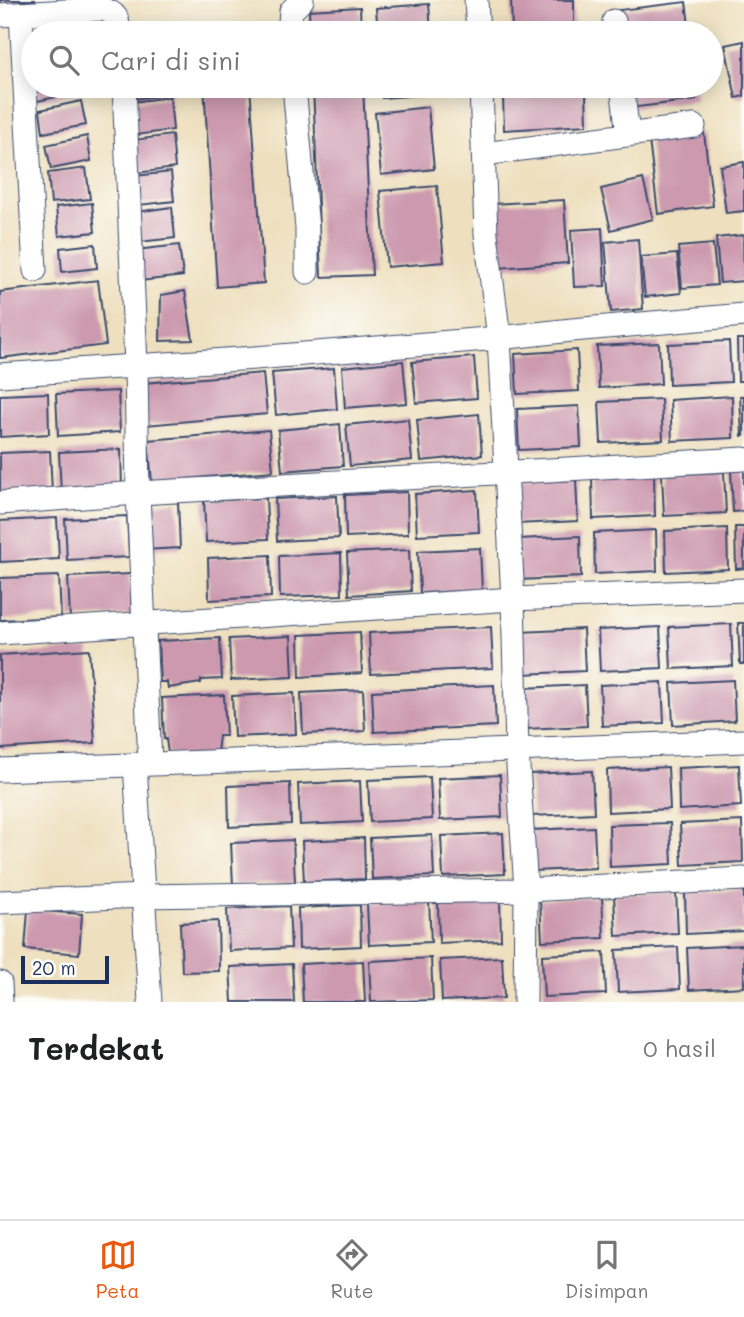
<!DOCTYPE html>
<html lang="id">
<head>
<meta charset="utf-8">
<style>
	:root { --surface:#fff; --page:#f6f6f6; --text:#202124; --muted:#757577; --line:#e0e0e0; --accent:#ea580c }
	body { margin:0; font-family:Mali,sans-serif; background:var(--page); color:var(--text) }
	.scale { position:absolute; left:21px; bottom:18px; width:88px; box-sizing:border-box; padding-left:7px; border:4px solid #1b2f5e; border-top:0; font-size:19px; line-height:24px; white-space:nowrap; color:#1b2f5e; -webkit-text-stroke:5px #fdfcf7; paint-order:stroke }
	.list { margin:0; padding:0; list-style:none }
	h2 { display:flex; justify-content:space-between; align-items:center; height:91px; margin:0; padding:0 28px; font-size:30px }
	h2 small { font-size:23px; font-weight:400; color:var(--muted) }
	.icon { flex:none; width:38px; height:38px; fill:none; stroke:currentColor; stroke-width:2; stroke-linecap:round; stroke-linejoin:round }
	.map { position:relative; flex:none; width:744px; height:1002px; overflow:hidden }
	.search { position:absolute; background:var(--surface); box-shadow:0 4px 18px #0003; left:21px; right:21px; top:21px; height:77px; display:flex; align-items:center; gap:18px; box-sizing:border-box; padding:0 24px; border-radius:38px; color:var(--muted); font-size:26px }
	.sheet { height:217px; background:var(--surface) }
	nav { display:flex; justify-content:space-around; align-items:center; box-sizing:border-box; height:98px; border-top:2px solid var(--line); background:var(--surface); font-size:19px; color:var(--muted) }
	nav a { display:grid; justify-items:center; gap:4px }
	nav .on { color:var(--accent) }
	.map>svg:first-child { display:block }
	.building { fill:#cc99af }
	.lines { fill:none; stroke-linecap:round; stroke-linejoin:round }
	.street-casing { stroke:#3b4a6d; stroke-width:25 }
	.street { stroke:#fff; stroke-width:23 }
</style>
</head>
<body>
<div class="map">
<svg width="744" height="1002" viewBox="0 0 744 1002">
	<rect width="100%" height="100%" fill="#fdfcf7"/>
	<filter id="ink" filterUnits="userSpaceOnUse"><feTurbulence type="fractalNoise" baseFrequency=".0143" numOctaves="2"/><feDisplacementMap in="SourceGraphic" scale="14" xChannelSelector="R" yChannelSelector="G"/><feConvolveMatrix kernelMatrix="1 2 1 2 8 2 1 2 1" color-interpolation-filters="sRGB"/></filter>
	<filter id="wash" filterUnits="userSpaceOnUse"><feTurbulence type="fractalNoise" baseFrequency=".00686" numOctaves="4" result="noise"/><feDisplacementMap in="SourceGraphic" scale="28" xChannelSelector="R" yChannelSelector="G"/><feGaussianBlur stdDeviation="1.57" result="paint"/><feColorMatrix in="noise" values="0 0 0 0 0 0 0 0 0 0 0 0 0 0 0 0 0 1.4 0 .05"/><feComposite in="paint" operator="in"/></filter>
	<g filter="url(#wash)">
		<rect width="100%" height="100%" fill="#eee0bf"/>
		<g id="blocks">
			<g class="building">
				<polygon points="0,0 35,0 35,2 0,5"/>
				<polygon points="511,0 574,0 574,33 512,33"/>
				<polygon points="686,2 690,33 622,33 619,10"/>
				<polygon points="429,4 431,33 378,33 376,8"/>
				<polygon points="360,7 361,33 310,33 309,10"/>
				<polygon points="160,24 161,33 123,33 122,29"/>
				<polygon points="72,25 73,33 44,33 44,29"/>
				<polygon points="744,41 744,96 736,98 725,45"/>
				<polygon points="35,86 75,86 76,93 37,101"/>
				<polygon points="132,86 172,86 173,94 134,99"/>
				<polygon points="204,86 250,86 264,283 217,287"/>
				<polygon points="313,86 363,86 372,275 321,277"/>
				<polygon points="382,86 434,86 435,94 382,98"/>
				<polygon points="627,86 695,86 696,100 629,108"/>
				<polygon points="586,92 587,125 504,130 503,97"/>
				<polygon points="170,97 173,130 135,135 132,102"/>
				<polygon points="81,101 86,125 43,133 40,110"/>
				<polygon points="428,107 434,169 381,175 375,113"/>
				<polygon points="704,133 713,206 658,214 649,140"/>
				<polygon points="172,135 175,168 137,173 133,140"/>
				<polygon points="87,136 91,161 51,169 46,145"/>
				<polygon points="744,162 744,211 726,213 720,166"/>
				<polygon points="86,168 90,199 51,203 48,173"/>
				<polygon points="171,172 174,201 139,205 135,176"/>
				<polygon points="643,179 653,219 611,230 601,189"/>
				<polygon points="437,186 444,262 387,267 380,191"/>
				<polygon points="564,200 568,263 497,268 493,204"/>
				<polygon points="92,203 95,232 59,236 56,207"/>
				<polygon points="172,207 175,238 139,242 136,212"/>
				<polygon points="602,228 605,286 574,287 571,230"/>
				<polygon points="743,235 744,281 720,283 716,238"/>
				<polygon points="638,239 643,309 611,312 605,242"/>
				<polygon points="95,244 97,268 62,272 60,248"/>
				<polygon points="713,244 717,285 682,288 678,247"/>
				<polygon points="179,245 183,276 140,281 136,250"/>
				<polygon points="677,254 681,293 645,297 641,257"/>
				<polygon points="98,280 106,345 0,358 0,292"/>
				<polygon points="185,291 193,340 160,341 161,295"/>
				<polygon points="737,339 744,339 744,381 738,381"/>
				<polygon points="729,341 731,382 669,385 668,344"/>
				<polygon points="659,343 661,384 599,388 597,346"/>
				<polygon points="577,350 579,391 517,394 515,354"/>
				<polygon points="474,357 477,398 416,403 412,362"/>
				<polygon points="403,361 407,403 345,408 342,367"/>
				<polygon points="334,368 337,409 276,415 272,373"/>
				<polygon points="263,373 267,414 146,425 143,383"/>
				<polygon points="118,391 120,432 58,436 56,394"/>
				<polygon points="48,393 49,434 0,437 0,395"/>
				<polygon points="732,396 733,438 672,441 670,400"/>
				<polygon points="740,396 744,396 744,436 742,436"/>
				<polygon points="661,399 663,440 601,443 599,402"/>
				<polygon points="579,406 581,447 519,450 517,409"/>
				<polygon points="479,414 482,455 421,461 417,420"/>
				<polygon points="408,419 412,460 350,466 346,425"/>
				<polygon points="340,424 343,466 282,471 278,430"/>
				<polygon points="269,430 273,471 152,482 148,440"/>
				<polygon points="121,449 122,490 61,493 59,452"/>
				<polygon points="50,451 52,492 0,495 0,453"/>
				<polygon points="731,470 744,470 744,511 733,512"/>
				<polygon points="724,472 726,513 664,516 662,475"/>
				<polygon points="654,474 655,516 593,519 592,477"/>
				<polygon points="576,480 578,521 516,524 514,483"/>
				<polygon points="477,490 479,532 417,535 415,494"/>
				<polygon points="407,492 408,534 346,537 345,495"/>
				<polygon points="337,496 339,538 277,541 275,499"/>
				<polygon points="266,498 268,539 206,542 204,501"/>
				<polygon points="178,502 180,548 143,550 141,504"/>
				<polygon points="127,516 129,557 67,560 65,519"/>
				<polygon points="57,518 59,559 0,562 0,521"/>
				<polygon points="735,527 744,527 744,568 736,569"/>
				<polygon points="727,528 728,569 666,572 665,531"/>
				<polygon points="656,530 657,571 595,574 594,533"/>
				<polygon points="580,536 581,577 519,580 518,539"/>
				<polygon points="480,548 482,590 420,593 418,551"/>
				<polygon points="409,550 411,591 349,595 347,553"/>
				<polygon points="341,553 342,595 280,597 279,556"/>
				<polygon points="270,555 271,597 209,600 208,558"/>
				<polygon points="130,574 132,615 70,618 68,577"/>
				<polygon points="59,576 61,617 0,620 0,578"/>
				<polygon points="738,623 744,623 744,664 740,664"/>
				<polygon points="731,624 733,666 671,669 669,627"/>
				<polygon points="491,627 493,668 371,674 369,633"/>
				<polygon points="660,627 662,668 600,671 598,630"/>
				<polygon points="583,629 585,671 523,674 521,632"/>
				<polygon points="360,632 362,673 300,677 299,635"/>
				<polygon points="291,636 293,677 231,680 229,639"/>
				<polygon points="220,638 222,679 201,680 201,683 168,688 167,682 160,682 158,641"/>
				<polygon points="89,649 95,743 0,749 0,655"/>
				<polygon points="733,680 735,721 673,725 671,683"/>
				<polygon points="662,682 664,723 602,726 600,685"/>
				<polygon points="494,685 496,726 374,732 372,691"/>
				<polygon points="585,685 587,726 525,729 523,688"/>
				<polygon points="363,690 365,731 303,734 301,693"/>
				<polygon points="294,693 296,734 234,737 232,696"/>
				<polygon points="224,695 226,736 219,736 216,761 168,753 166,739 164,739 162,698"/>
				<polygon points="739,765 741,806 679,810 678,768"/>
				<polygon points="668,767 670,809 608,812 607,770"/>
				<polygon points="592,771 594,813 532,816 530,774"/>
				<polygon points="500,775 502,817 440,820 438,778"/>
				<polygon points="430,777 432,819 370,822 368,780"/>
				<polygon points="360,781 362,822 300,825 298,784"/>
				<polygon points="290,783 291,824 229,827 228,786"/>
				<polygon points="742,821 743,862 682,865 680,824"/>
				<polygon points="670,823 672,864 610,867 609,825"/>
				<polygon points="594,827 596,868 534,871 532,830"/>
				<polygon points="503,833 505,874 443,877 441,836"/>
				<polygon points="432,835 434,876 372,879 370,838"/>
				<polygon points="364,838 365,879 304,882 302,841"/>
				<polygon points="293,840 295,882 233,885 231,843"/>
				<polygon points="744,890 744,931 686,934 685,893"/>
				<polygon points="676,892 678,933 616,936 614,895"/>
				<polygon points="602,897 604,938 542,941 540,900"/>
				<polygon points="500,899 501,940 439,943 438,902"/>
				<polygon points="429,901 431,942 369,945 367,904"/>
				<polygon points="360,905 361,946 299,949 298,908"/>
				<polygon points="289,906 291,948 229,951 227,909"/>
				<polygon points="28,910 82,914 79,954 25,949"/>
				<polygon points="218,921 219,971 182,972 180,923"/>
				<polygon points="744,945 744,987 689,990 687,948"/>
				<polygon points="678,947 680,989 618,992 616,950"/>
				<polygon points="604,952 606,994 544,997 542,955"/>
				<polygon points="502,957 504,998 442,1001 440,960"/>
				<polygon points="431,958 433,1000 371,1002 369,961"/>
				<polygon points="363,961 365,1002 303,1002 301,964"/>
				<polygon points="292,964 294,1002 232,1002 230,967"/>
			</g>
		</g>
	</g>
	<g filter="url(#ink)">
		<use href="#blocks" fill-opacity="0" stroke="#3b4a6d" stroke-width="2"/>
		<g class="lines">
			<g class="street-casing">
				<g id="street">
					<polyline points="476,0 478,33"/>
					<polyline points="21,14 35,270"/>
					<path d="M0,15L101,9C117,12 118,19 119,33"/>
					<polyline points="614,21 615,33"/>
					<polyline points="289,33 291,11 302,0"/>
					<polyline points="124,86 136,365 138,493 150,763"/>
					<polyline points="294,86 307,228 307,272"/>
					<polyline points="481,86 486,234 499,338 513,599 517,750 526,890 525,1002"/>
					<polyline points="622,86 628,134"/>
					<polyline points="484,154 694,126"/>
					<polyline points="0,375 255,358 499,338 572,330 744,315"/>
					<polyline points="0,503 138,493 744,459"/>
					<polyline points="0,633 513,599 744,590"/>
					<polyline points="135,764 150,1002"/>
					<polyline points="0,770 744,741"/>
					<polyline points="0,902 144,896 526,890 744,879"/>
					<polyline points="0,983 1,1002"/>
				</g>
			</g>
			<use href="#street" class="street"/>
		</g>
	</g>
</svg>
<div class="scale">20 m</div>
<div class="search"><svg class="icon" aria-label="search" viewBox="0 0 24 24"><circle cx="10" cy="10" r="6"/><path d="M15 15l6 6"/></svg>Cari di sini</div>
</div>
<section class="sheet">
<h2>Terdekat<small>0 hasil</small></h2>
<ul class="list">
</ul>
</section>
<nav>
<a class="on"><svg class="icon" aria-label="map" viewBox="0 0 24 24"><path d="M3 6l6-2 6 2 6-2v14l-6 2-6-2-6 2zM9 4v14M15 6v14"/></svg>Peta</a>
<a><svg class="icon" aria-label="directions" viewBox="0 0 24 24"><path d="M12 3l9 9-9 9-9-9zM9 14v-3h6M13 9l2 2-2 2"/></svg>Rute</a>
<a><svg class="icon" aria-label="saved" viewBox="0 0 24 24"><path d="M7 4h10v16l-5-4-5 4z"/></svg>Disimpan</a>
</nav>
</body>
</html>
